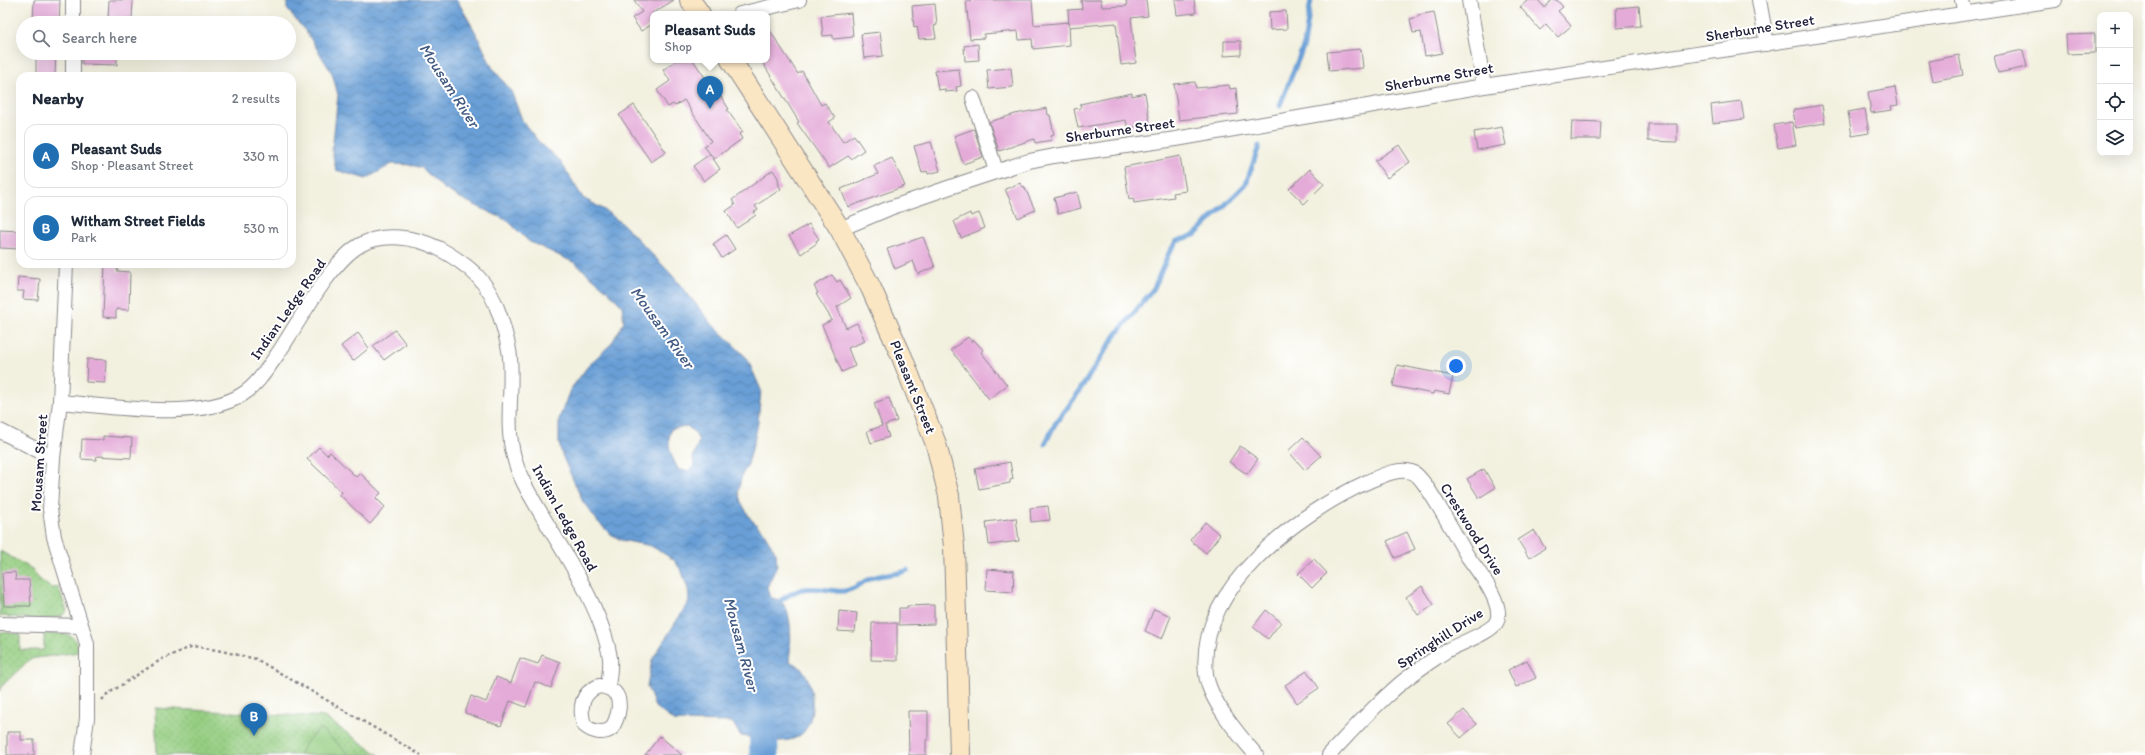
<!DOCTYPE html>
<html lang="en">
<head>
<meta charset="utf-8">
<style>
	:root { --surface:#fff; --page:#f2f2f3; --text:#1f2937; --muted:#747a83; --line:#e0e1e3; --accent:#1f6fb2 }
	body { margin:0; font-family:Itim,sans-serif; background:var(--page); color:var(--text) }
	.controls { position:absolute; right:12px; top:12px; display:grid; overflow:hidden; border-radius:8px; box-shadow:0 4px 16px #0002 }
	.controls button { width:36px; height:36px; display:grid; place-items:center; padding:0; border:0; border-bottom:1px solid var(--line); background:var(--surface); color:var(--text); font:20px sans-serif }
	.you { position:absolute; left:1456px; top:366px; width:14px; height:14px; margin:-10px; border:3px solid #fff; border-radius:50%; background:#1a73e8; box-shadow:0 0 0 6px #1a73e833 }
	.badge { display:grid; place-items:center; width:26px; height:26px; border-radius:50%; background:var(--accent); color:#fff; font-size:13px; font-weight:700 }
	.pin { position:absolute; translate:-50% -33px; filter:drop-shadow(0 1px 2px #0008) }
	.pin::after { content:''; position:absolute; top:21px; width:14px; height:12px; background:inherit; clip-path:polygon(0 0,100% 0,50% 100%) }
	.popup { position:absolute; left:650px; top:11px; width:120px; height:52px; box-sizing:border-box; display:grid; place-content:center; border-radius:8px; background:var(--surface); filter:drop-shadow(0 1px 3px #0005); font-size:13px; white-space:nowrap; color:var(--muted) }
	.popup b { font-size:15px; color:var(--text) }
	.popup::after { content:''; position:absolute; left:50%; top:100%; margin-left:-8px; border:8px solid transparent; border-top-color:var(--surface) }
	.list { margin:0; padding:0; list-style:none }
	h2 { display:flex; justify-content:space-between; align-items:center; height:52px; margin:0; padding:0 16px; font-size:17px }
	h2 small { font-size:13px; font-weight:400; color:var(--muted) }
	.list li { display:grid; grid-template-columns:26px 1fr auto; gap:12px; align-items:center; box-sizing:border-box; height:64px; margin:0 8px 8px; padding:0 8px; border:1px solid var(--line); border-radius:12px }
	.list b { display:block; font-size:15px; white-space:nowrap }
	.list p { margin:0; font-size:13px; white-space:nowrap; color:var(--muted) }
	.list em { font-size:13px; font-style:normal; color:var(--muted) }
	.icon { flex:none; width:22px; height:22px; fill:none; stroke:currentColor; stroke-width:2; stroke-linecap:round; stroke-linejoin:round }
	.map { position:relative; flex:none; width:2145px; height:755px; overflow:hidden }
	.search { position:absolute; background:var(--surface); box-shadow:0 4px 16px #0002; left:16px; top:16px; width:280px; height:44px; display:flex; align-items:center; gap:10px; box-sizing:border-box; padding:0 14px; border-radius:22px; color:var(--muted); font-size:15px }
	.panel { position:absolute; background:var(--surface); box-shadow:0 4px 16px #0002; left:16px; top:72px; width:280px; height:196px; border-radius:12px }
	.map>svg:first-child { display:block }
	.grass { fill:url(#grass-dots); stroke:#5c785e }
	.garden { fill:#95ce82; stroke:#5c785e }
	.water { fill:url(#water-waves); stroke:#466088; fill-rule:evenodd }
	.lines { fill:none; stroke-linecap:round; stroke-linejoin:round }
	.stream { stroke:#699fd6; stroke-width:5 }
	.river { stroke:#699fd6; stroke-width:29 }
	.building { fill:#e4aad8 }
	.minor-casing { stroke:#8a898c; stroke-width:16 }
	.secondary-casing { stroke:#8a898c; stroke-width:22 }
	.path { stroke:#8a898c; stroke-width:2.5; stroke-dasharray:3 3; stroke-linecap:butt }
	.minor { stroke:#fff; stroke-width:14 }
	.secondary { stroke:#fbe6c4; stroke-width:20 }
	.labels { text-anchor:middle; stroke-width:4; stroke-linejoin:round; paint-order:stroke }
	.street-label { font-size:15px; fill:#22223b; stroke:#fff }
	.water-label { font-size:16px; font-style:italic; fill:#425a81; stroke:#fff }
</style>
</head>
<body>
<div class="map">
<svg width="2145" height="755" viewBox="0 0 2145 755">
	<defs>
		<pattern id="grass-dots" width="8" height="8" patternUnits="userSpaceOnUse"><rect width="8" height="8" fill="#95ce82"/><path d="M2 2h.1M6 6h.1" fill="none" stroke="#80b171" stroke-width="1.8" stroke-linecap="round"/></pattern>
		<pattern id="water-waves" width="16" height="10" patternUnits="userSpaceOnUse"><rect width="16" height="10" fill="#699fd6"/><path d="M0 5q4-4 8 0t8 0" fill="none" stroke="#5681af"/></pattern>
	</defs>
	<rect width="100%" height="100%" fill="#fff"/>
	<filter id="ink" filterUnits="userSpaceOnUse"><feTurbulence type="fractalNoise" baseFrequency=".025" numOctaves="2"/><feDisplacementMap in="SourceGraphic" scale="8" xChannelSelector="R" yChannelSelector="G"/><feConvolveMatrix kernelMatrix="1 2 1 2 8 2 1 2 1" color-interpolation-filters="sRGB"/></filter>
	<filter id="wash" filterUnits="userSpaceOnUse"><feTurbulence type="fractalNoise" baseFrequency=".012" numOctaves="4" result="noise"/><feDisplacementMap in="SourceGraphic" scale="16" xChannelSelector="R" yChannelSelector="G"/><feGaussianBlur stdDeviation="0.9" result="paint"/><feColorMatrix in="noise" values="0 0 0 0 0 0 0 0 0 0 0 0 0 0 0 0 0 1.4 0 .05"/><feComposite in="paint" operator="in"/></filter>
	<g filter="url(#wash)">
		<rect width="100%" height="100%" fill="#f2f0de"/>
		<g class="grass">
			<path d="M0,551L32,569L38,578L51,588L58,587L67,611C57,625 17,617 0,616Z"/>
			<path d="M0,632L20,634V650H44V634C61,634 78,630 79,652L30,659L4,684L0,691Z"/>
			<polygon points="155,708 324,717 379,755 157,755"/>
		</g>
		<polygon class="garden" points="320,728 350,755 299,755 308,740"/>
		<path class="water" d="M287,0H457L476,33L492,67L511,91L523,122L538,141L560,161L583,198L603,209L624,225L672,275L713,325L747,358L761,390L758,423L754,442L748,464L742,475L738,491L741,502L750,518L764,533L776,553L777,566L767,587L770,597C772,598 776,599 779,600C794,609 791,646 789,661C793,663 799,666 802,669C816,686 818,731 793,739C778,744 756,738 741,736L732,722L674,721L655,707L647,686L652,660L689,601L688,589L682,572L674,560L663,553L651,546L621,540L609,533L599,523L583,502L562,455L559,443V419L570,390L588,366L611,344L624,322L622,306L607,290L575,263L528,241L508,221L460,198L443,188L422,168L412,165L392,164L366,179L336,170L332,151L338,95L332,73L307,33L287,9ZM687,426L695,433L699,441L693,457L694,466L688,471L679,470C671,457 666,444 671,429Z"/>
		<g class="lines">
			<g class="stream">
				<polyline points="1280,105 1304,45 1311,0"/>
				<polyline points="1045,444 1055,424 1076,396 1115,336 1154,288 1169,253 1177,241 1195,235 1246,184 1259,146"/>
				<path d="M780,601C799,587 806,587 829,590C834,590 840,592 844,591C855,590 860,583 869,579C882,573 896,576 908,570"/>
			</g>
			<polyline class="river" points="757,699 763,723 764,755"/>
		</g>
		<g id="blocks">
			<g class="building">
				<polygon points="34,0 60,0 59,23 33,23"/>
				<polygon points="109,0 133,0 132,19 108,19"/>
				<polygon points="634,0 674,0 653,13 653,24 641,31 632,18 642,12"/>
				<polygon points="978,0 1032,0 1034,25 1069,22 1070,45 1033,49 1032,39 1019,40 1018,31 984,34 984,38 970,39 966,1"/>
				<polygon points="1081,0 1101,0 1102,7 1127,6 1126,0 1146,0 1148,16 1131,18 1136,63 1121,65 1116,23 1069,27 1068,10 1082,9"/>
				<polygon points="1175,0 1194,0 1196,13 1177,15"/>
				<polygon points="1528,0 1538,0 1544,7 1552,0 1557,0 1563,7 1558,11 1571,26 1558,37 1546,24 1540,30 1520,7"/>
				<polygon points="935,4 937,25 934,26 936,38 919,39 917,26 914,27 912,6"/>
				<polygon points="1639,6 1641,26 1617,28 1616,8"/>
				<polygon points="1286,11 1287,29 1270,30 1269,12"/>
				<polygon points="1434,12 1442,53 1425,56 1421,32 1413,33 1410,19 1418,17 1418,15"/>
				<polygon points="851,13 853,37 833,39 833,35 823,36 821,16"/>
				<polygon points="767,26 798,74 802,71 821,105 825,103 835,118 829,122 843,142 854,135 864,150 851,159 848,156 829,168 797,123 799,122 761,60 767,60"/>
				<polygon points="880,32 883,56 864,58 861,34"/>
				<polygon points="2095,34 2095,53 2067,54 2066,35"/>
				<polygon points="1224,41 1241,41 1241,55 1224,56"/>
				<polygon points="978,44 979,60 965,61 964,46"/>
				<polygon points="1361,49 1363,68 1329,71 1327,52"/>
				<polygon points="2023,50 2027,67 1998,73 1994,56"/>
				<polygon points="36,53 56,53 55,76 36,76"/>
				<polygon points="82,53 117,53 117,65 82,64"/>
				<polygon points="1959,55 1963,75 1933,81 1929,61"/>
				<polygon points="677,60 693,60 715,92 717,91 729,109 727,110 743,132 739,134 742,139 714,159 704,146 711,141 684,100 675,106 673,104 668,107 657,90 670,81 663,70"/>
				<polygon points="1011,68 1013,87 989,89 987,70"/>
				<polygon points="959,69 961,86 956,87 957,91 945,92 945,89 938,90 935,71"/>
				<polygon points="1195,82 1196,88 1229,85 1230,89 1236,88 1238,114 1179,120 1174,84"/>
				<polygon points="1895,87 1898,105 1891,106 1892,110 1871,113 1868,92"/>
				<polygon points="1132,93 1132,96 1145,93 1150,124 1128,128 1126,120 1078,128 1074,109 1081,108 1080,104"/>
				<polygon points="1741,101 1744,119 1713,123 1711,105"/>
				<polygon points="634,105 666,152 651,162 619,115"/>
				<polygon points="1822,105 1825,123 1796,128 1793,110"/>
				<polygon points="1047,108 1048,115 1050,115 1054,135 1051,136 1052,140 1035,143 1034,139 999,151 989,122 1015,114"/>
				<polygon points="1865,109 1869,133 1852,136 1848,112"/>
				<polygon points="1572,121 1601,122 1600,139 1571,139"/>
				<polygon points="1792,122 1796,145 1778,148 1774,125"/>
				<polygon points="1648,124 1677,124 1677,142 1648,141"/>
				<polygon points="1502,127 1506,145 1477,150 1474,132"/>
				<polygon points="974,129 983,157 963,164 954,136"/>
				<polygon points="931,142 940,171 928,174 927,171 922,173 914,146"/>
				<polygon points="1399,145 1410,162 1387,178 1375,161"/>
				<polygon points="710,154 720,169 704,181 693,166"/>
				<polygon points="1180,156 1186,191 1173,193 1174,197 1134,203 1133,198 1129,199 1124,167"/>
				<polygon points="892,158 905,186 848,207 841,189 878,174 874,166"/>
				<polygon points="1310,169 1324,184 1304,204 1289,189"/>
				<polygon points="773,170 778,178 779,186 781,189 755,206 758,210 754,212 756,215 737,228 726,211 735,205 732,200"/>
				<polygon points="1020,183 1022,187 1024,186 1035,210 1018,218 1005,189"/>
				<polygon points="1077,192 1081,208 1058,214 1054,198"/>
				<polygon points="970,213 971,216 979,213 985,228 961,238 954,221"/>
				<polygon points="809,224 819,239 816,241 817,243 801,254 789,236"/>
				<polygon points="0,230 20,231 20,249 0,248"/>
				<polygon points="726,235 735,249 722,258 713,244"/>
				<polygon points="923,237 935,267 918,274 913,261 895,269 887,249"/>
				<polygon points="105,264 118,264 117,271 130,272 129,310 116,309 116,318 103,317"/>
				<polygon points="832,275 837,282 840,280 851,298 837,307 846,328 857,323 865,341 848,348 855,366 842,372 822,325 832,320 816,294 818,293 814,286"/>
				<polygon points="18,277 40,279 38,300 23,299 24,291 17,291"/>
				<polygon points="395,330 406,344 384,360 373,346"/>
				<polygon points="358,333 369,348 353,361 341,346"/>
				<polygon points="968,337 972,342 974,340 983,350 981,352 1007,385 989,399 951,350"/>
				<polygon points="87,359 106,360 105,383 86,382"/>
				<polygon points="1397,365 1453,376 1449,394 1434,391 1433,394 1393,386"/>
				<polygon points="889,398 897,421 885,425 889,437 871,443 867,431 882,426 874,403"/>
				<polygon points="103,436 132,438 131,458 97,456 96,460 81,459 82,439 103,440"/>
				<polygon points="1303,437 1321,456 1305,470 1288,451"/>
				<polygon points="1240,446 1258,459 1247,474 1229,462"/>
				<polygon points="319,447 327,455 330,452 356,477 360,473 381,493 376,498 385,507 370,524 340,495 342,492 307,459"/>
				<polygon points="1010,462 1013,479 1010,480 1010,483 979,489 975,469"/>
				<polygon points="1484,469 1495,488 1479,498 1467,479"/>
				<polygon points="1048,506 1050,520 1031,522 1030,508"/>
				<polygon points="1016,518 1019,541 989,545 986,522"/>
				<polygon points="1205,522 1220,535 1206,553 1190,540"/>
				<polygon points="1534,530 1545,548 1529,558 1518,540"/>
				<polygon points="1407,532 1415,549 1395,558 1387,541"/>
				<polygon points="1314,559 1327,573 1312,588 1298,574"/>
				<polygon points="987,569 1014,571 1013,592 986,590"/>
				<polygon points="15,572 16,580 29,580 31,606 4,606 2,573"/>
				<polygon points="1422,586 1434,605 1418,615 1406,597"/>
				<polygon points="934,605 934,624 899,625 899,608 907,608 907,606"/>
				<polygon points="1154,609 1171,616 1162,639 1145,631"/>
				<polygon points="1266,610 1281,622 1268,639 1253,627"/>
				<polygon points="839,611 857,613 855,632 838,631"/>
				<polygon points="872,623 897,623 897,661 871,660"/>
				<polygon points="542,655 560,662 551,688 535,682 526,707 510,701 501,726 465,713 471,696 486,702 496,677 511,683 520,658 538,664"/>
				<polygon points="1527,660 1536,678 1516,687 1508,670"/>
				<polygon points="1307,671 1319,688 1297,703 1285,685"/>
				<polygon points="1464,710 1477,724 1461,738 1448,724"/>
				<polygon points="908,711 928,711 928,739 926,740 926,755 909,755"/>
				<polygon points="7,732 21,732 21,740 34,740 34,755 7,755"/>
				<polygon points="660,736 682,755 645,755"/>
			</g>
		</g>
	</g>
	<g filter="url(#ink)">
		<use href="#blocks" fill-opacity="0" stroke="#8a898c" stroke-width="1"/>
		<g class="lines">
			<g class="minor-casing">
				<g id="minor">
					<polyline points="1469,0 1484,86"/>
					<polyline points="1759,0 1767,44"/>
					<polyline points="1962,0 1965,13"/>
					<polyline points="740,14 799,0"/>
					<polyline points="73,23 73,0"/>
					<polyline points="73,76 73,53"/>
					<polyline points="973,98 996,171"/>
					<polyline points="840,229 890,208 962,183 1029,161 1054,156 1176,139 1484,86 2055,0"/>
					<polyline points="66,264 60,402 53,458 50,509 54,537 87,644 87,718 82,755"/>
					<path d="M60,402C110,406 201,422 243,394C257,385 267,369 277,355C298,324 329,263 360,245C383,232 415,237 438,248C469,265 489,281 500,316C504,329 509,344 510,358C513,391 505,425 514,457C519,478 532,498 543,517C567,558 603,611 610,658C611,667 609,677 608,687"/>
					<polyline points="0,431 53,458"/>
					<polyline points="0,624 81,626"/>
					<path d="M599,686C624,688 622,710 612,728C604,735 592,732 584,725C579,708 581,693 599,686Z"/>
					<path d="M1256,755C1239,735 1209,700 1206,674C1196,588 1299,513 1367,482C1379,477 1400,466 1414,473C1426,479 1458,541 1468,557C1478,571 1504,603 1497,621C1493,632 1458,644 1446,651C1427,664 1407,676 1391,692C1369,711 1349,734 1329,755"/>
				</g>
			</g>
			<g class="secondary-casing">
				<g id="secondary">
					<polyline points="690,0 700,14"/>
					<polyline points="731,60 840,229 871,288 902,357 936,444 949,496 954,547 960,755"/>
				</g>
			</g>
			<polyline class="path" points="102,700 106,695 162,659 193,646 217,650 256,659 421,755"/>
			<use href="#minor" class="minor"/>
			<use href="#secondary" class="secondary"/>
		</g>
	</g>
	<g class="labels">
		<g class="street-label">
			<text transform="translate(1760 28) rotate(-9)" y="5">Sherburne Street</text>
			<text transform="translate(1439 77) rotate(-10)" y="5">Sherburne Street</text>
			<text transform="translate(1120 130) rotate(-8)" y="5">Sherburne Street</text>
			<text transform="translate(288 309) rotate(-55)" y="5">Indian Ledge Road</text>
			<text transform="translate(913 387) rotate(68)" y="5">Pleasant Street</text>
			<text transform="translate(39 463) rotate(-86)" y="5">Mousam Street</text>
			<text transform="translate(565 518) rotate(61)" y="5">Indian Ledge Road</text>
			<text transform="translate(1472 529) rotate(58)" y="5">Crestwood Drive</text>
			<text transform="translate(1440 638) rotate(-33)" y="5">Springhill Drive</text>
		</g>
		<g class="water-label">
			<text transform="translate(450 85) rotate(57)" y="6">Mousam River</text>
			<text transform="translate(663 327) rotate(54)" y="6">Mousam River</text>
			<text transform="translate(742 644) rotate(75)" y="6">Mousam River</text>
		</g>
	</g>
</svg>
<div class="controls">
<button>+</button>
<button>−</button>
<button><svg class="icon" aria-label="locate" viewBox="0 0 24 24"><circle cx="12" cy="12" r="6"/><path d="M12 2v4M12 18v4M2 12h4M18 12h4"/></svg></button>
<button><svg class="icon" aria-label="layers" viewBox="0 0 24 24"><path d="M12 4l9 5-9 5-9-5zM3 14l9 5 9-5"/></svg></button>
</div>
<div class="you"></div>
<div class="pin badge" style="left:710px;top:109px">A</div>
<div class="popup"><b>Pleasant Suds</b>Shop</div>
<div class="pin badge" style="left:254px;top:736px">B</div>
<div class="search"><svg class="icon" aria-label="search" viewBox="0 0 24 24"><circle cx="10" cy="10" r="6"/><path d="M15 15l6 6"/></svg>Search here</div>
<section class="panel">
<h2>Nearby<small>2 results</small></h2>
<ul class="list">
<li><span class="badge">A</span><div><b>Pleasant Suds</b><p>Shop · Pleasant Street</p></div><em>330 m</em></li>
<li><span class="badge">B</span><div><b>Witham Street Fields</b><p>Park</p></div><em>530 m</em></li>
</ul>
</section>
</div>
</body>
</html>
